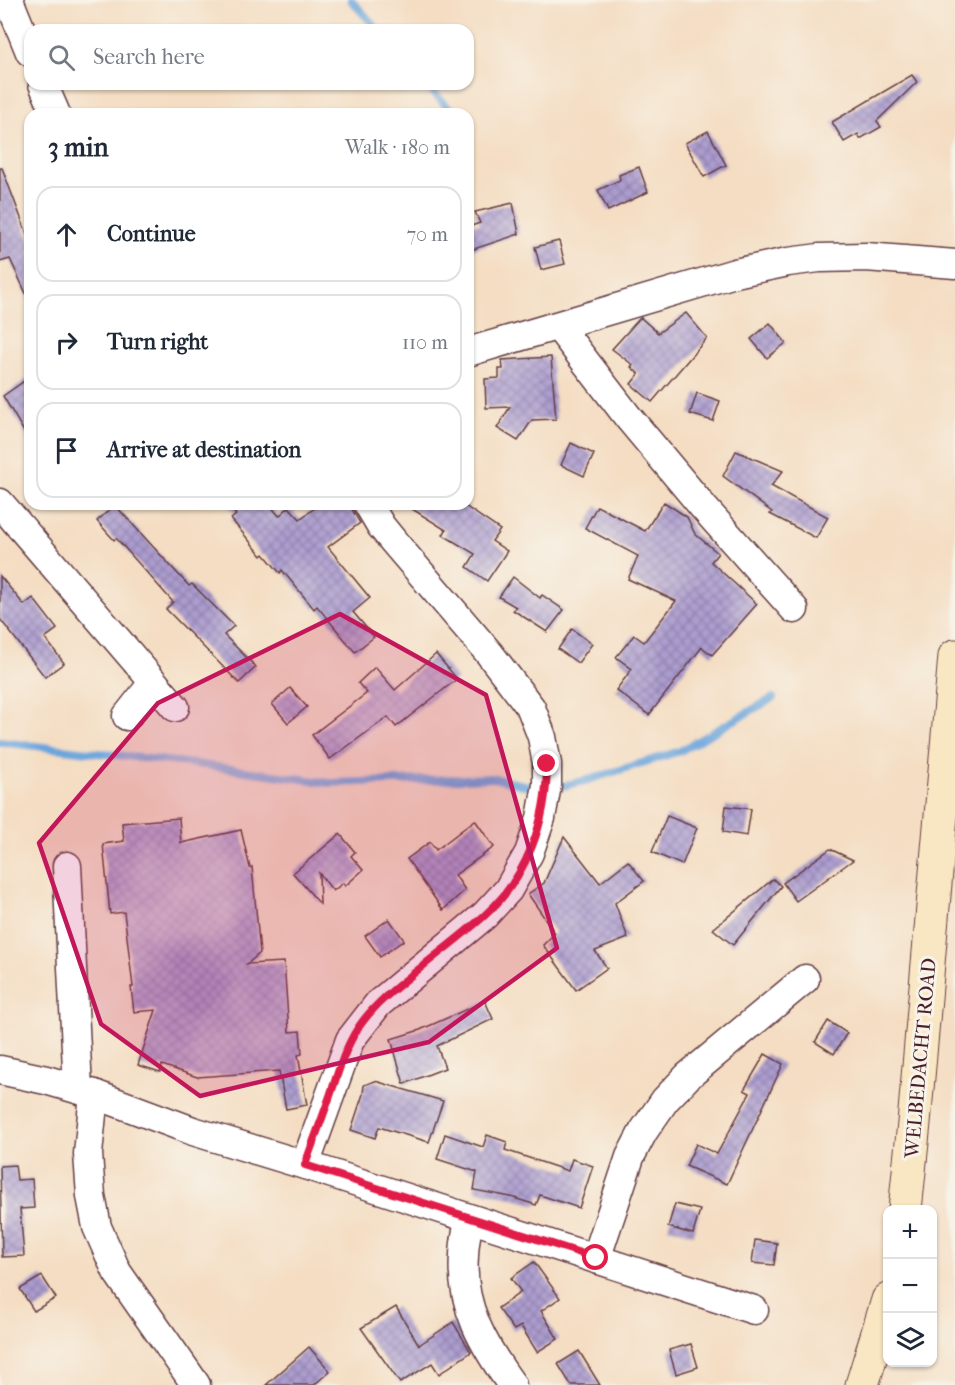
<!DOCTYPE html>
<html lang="en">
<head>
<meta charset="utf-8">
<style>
	:root { --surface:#fff; --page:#f2f2f3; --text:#1f2937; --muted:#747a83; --line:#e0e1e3 }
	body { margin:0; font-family:"IM FELL French Canon",serif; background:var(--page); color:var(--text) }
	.controls { position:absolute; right:18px; bottom:18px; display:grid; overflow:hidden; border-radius:12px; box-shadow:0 2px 4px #0004 }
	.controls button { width:54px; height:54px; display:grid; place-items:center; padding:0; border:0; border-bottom:2px solid var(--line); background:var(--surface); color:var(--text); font:30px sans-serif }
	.stop { position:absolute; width:18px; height:18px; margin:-14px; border:4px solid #e11d48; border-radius:50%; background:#fff }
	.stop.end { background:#e11d48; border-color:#fff; box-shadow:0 2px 6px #0008 }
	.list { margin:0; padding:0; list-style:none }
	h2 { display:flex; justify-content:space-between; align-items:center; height:78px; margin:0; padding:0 24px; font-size:26px }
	h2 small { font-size:20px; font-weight:400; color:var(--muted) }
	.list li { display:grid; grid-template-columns:39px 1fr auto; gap:18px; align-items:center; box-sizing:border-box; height:96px; margin:0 12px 12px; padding:0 12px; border:2px solid var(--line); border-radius:18px }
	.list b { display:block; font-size:22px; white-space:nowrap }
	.list em { font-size:20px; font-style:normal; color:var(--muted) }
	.icon { flex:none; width:33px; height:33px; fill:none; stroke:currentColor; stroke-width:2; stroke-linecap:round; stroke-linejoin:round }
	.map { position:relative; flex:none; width:955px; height:1385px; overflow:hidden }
	.search { position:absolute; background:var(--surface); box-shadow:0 2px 4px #0004; left:24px; top:24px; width:450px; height:66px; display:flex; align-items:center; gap:15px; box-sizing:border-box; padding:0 21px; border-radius:18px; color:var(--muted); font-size:22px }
	.panel { position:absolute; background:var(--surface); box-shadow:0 2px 4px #0004; left:24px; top:108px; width:450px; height:402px; border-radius:18px }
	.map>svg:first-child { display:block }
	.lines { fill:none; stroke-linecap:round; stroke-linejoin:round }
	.stream { stroke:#6ba5db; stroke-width:8 }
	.building { fill:url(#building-cross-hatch) }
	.street-casing { stroke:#643c42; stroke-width:31 }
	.secondary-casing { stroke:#643c42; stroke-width:35 }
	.street { stroke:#fff; stroke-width:28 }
	.secondary { stroke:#f9e7c3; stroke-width:33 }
	.route { stroke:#e11d48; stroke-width:8 }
	.marked { fill:#c2185b; fill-opacity:0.2; stroke:#c2185b; stroke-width:4.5; stroke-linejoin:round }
	.labels { text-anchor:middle; stroke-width:6; stroke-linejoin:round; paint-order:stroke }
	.street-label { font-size:20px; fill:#4a1f2b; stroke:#f7f3e8 }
</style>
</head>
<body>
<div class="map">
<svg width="955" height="1385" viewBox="0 0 955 1385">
	<defs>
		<pattern id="building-cross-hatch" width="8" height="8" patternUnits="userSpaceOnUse" patternTransform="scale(1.5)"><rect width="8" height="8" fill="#ac9dd0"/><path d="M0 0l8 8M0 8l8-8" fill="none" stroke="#8e7fa9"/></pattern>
	</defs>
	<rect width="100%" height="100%" fill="#f7f3e8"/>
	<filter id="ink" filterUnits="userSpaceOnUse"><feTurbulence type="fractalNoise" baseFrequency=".0167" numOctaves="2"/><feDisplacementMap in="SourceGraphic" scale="12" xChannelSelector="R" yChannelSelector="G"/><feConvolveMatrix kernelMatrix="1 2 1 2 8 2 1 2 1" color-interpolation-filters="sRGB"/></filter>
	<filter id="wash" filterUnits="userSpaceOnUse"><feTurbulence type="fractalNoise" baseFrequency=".008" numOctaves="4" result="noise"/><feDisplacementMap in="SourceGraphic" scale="24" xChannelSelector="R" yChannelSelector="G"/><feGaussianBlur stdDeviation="1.35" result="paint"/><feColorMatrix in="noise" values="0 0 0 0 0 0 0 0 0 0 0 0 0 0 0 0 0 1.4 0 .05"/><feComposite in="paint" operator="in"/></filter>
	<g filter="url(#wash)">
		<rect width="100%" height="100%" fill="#f4ddc2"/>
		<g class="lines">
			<g class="stream">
				<polyline points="351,0 378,30"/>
				<polyline points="426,84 453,113"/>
				<polyline points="0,742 196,764 330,783 493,778 546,790 588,780 680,751 773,698"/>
			</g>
		</g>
		<g id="blocks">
			<g class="building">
				<polygon points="912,75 917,82 877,121 881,127 860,139 858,134 844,142 832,122"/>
				<polygon points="708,131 726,165 704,177 685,143"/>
				<polygon points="639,167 648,192 608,211 598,190 620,180 619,175"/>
				<polygon points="0,168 2,168 30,242 30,302 10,259 0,262"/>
				<polygon points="513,203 519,234 468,251 468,227 480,223 475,212"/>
				<polygon points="559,241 565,264 541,270 535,247"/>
				<polygon points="686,313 707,338 652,402 631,384 639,374 631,367 633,365 612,349 639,319 641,318 658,333"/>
				<polygon points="770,323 786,343 767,358 751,339"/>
				<polygon points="551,357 556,419 532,420 518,441 497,428 510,407 486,408 485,379 499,378 499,369 503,369 502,360"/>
				<polygon points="30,377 30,442 3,396"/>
				<polygon points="697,393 720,401 713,421 690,414"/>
				<polygon points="571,443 594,454 584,476 561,465"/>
				<polygon points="736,451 783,471 771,486 828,517 816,538 770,514 772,512 723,476"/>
				<polygon points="664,502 687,517 695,534 718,553 711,562 757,604 712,655 702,647 649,715 616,690 632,669 616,657 634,635 644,642 676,601 628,579 638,556 585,528 597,506 645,531"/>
				<polygon points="227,504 269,504 279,516 289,507 300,519 320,504 349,504 360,523 328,547 370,598 353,612 374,637 355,652 317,606 314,609 282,570 280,573 264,554 262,556 231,519 236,515"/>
				<polygon points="404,504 462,504 500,530 492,541 507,551 487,581 467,567 475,554 443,535 446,530"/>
				<polygon points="115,505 189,586 192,584 234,626 224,635 256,667 239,683 166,609 173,602 116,538 114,540 97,521"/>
				<polygon points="0,576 24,605 33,598 57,629 45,638 64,663 45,677 0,619"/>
				<polygon points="513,577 540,598 542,595 564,610 547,632 513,610 516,607 499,597"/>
				<polygon points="572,629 592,644 578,663 558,649"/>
				<polygon points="436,654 457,679 396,727 388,717 330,759 312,735 367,693 358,683 375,667 395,690"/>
				<polygon points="290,688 307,707 288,723 272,704"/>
				<polygon points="726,806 751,809 747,836 723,832"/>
				<polygon points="667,816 697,828 682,865 652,852"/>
				<polygon points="179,818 181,843 241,830 250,868 252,867 260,953 247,964 284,962 289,1032 300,1031 302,1054 298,1055 307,1105 286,1109 279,1071 197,1077 162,1065 160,1072 138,1065 156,1010 134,1012 131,987 133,987 124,912 110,914 103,844 124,841 122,823"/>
				<polygon points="475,820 494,847 455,875 465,890 443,910 407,859 430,842 436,850"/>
				<polygon points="340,834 355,852 351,856 363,870 345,886 343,883 333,891 319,873 320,904 293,873"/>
				<polygon points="564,837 600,883 628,861 644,881 615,903 628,938 595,951 607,968 576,990 543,945 555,933 528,894 544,883"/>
				<polygon points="830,849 853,860 796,901 783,883"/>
				<polygon points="773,879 781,886 733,945 713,929"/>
				<polygon points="389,919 404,940 380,957 365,936"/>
				<polygon points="485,1001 493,1019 437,1046 445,1068 404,1084 391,1039 420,1030"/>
				<polygon points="828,1021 847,1033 834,1054 815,1042"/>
				<polygon points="765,1054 783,1064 727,1184 686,1166 696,1144 717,1154 750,1093 744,1090"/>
				<polygon points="375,1081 443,1101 429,1142 379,1127 375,1138 351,1130 363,1094 364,1085"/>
				<polygon points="445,1134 483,1147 487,1135 507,1142 505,1150 568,1171 572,1159 593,1166 579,1208 540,1195 536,1205 511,1197 474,1190 477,1172 437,1159"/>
				<polygon points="15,1165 17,1180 32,1179 34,1208 20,1209 24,1256 2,1257 0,1166"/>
				<polygon points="675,1204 700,1210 693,1234 668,1227"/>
				<polygon points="755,1240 777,1243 774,1265 752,1263"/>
				<polygon points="534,1262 560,1298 541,1311 558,1339 537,1352 521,1326 514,1330 498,1308 521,1292 511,1278"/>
				<polygon points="42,1276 56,1298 34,1311 20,1289"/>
				<polygon points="396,1307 419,1345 453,1322 471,1352 439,1374 432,1363 400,1383 361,1328"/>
				<polygon points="691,1344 698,1367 676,1374 669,1350"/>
				<polygon points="309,1347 330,1371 314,1385 266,1385"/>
				<polygon points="579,1351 600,1385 571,1385 558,1364"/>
			</g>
		</g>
	</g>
	<g filter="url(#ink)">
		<use href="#blocks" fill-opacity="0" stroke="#643c42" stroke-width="1.5"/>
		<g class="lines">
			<g class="street-casing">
				<g id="street">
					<polyline points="9,0 30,52"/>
					<polyline points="43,84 56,114"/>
					<polyline points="558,326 628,417 704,508 794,609"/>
					<polyline points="468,352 735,273 788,262 819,258 866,257 955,264"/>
					<polyline points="0,503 175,707"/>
					<polyline points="127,716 153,683"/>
					<polyline points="67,866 78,1089"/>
					<polyline points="0,1070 46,1080 94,1094 193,1131 305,1165 754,1310"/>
					<polyline points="94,1094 88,1154 91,1196 97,1227 117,1272 196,1385"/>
					<polyline points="305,1165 350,1040 378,1004 485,915 508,890 529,853 541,818 547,785 547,764 542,737 531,708 489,653 394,542 381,526 368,504"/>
					<path d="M469,1219C467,1231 464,1244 464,1256C460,1306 484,1346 512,1385"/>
					<polyline points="596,1259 630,1157 643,1132 665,1100 688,1076 805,979"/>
				</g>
			</g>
			<g class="secondary-casing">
				<g id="secondary">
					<polyline points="905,1210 914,1123 955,656"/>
					<polyline points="862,1385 888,1300"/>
				</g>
			</g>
			<use href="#street" class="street"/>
			<use href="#secondary" class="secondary"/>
		</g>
	</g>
	<g class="lines" filter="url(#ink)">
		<path class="route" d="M547,764C547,821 527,878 484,916C465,933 444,949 424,965C402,983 380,999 363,1021C346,1043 339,1070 330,1096C322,1119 313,1142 305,1165L596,1258"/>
	</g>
	<path class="marked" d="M340,614L486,695L557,948L429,1042L200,1096L101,1024L39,843L158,703Z"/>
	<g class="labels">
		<g class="street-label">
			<text transform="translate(920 1058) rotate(-85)" y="7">WELBEDACHT ROAD</text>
		</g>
	</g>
</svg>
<div class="controls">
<button>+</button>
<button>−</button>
<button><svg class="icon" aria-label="layers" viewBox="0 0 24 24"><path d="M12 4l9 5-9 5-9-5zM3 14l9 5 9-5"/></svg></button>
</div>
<div class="stop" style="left:596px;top:1258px"></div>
<div class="stop end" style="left:547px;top:764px"></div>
<div class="search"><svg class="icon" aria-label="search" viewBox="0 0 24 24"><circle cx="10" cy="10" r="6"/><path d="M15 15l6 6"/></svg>Search here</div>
<section class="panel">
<h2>3 min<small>Walk · 180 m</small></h2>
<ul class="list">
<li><svg class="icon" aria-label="ahead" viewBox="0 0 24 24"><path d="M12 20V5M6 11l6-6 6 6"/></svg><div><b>Continue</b></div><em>70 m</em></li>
<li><svg class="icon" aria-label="right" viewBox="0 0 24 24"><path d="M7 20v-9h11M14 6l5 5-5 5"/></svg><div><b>Turn right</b></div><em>110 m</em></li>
<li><svg class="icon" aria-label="arrive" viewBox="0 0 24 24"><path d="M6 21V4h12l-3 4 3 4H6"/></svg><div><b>Arrive at destination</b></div></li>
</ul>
</section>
</div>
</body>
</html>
